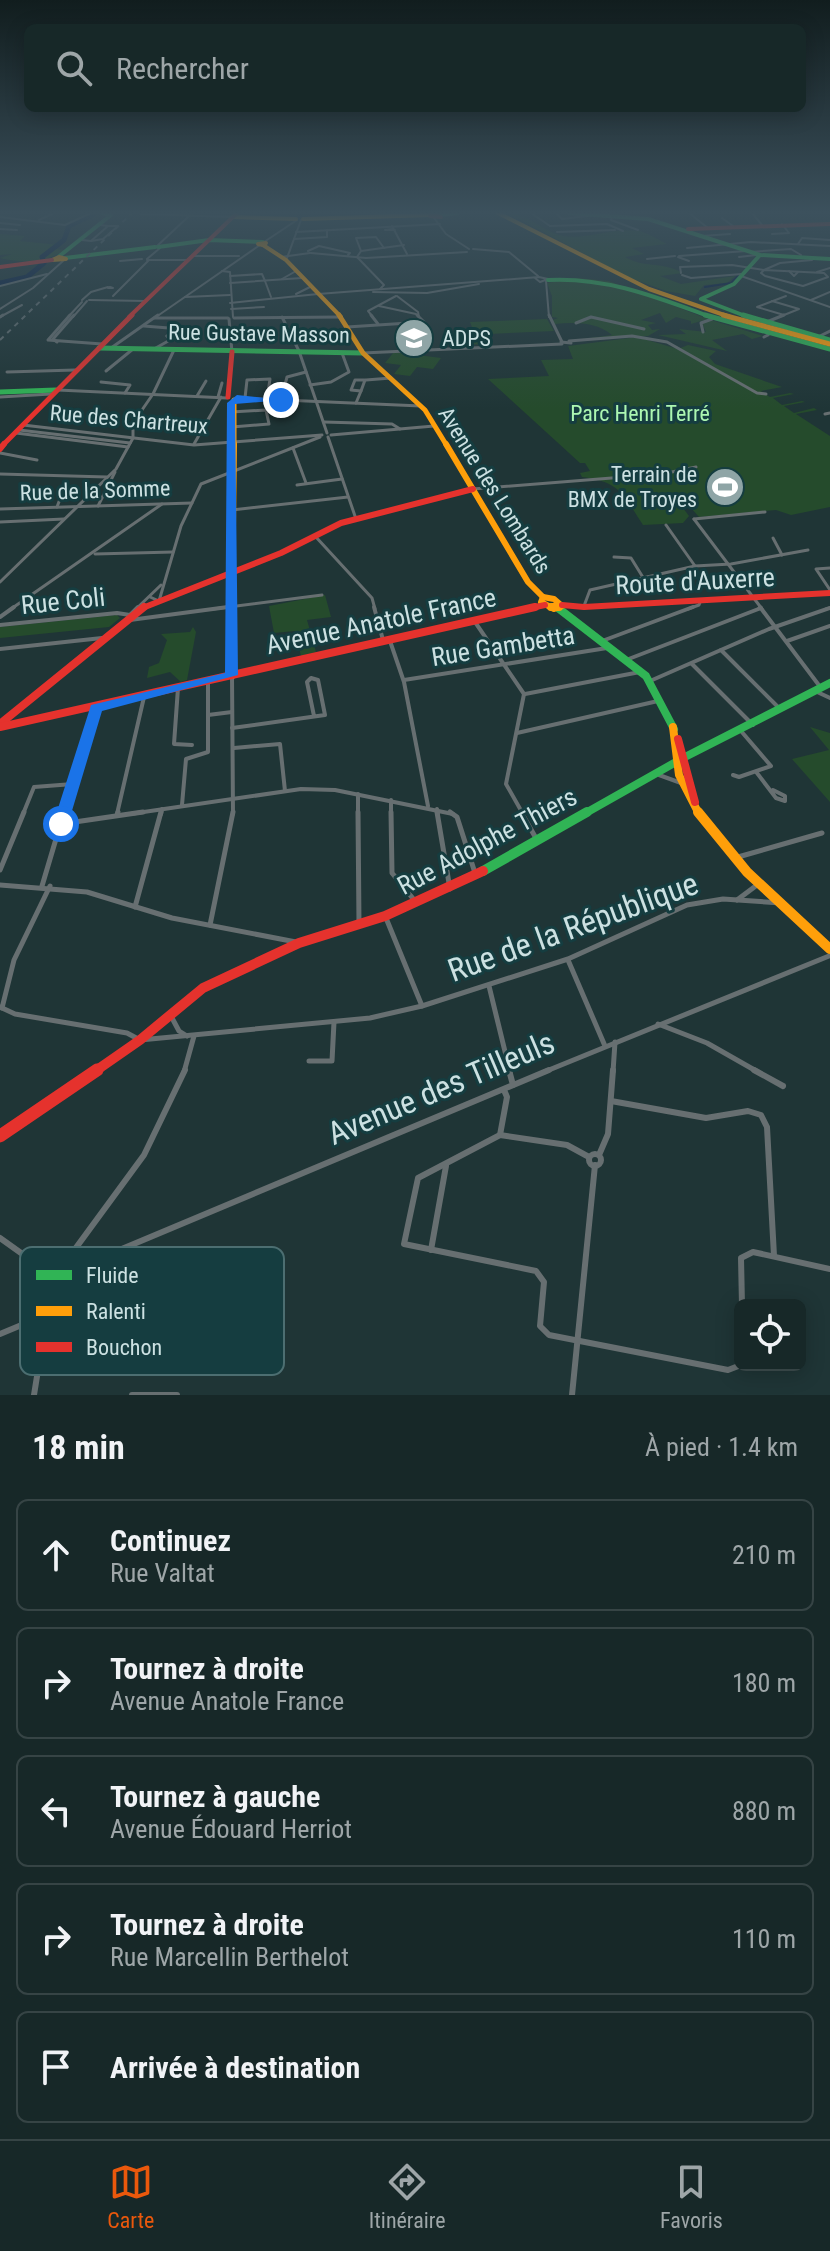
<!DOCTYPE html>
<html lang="fr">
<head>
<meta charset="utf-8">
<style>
	:root { --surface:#172828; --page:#243434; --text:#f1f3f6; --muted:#9ea6a8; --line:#364445; --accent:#ea580c }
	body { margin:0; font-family:"Roboto Condensed",sans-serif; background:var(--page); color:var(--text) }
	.controls { position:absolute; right:24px; bottom:24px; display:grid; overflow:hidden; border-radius:12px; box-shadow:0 4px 20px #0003 }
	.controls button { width:72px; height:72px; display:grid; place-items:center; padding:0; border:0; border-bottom:2px solid var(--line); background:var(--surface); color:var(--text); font:40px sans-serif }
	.stop { position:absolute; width:24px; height:24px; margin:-18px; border:6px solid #1a73e8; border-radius:50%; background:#fff }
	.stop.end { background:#1a73e8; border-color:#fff; box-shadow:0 2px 8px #0008 }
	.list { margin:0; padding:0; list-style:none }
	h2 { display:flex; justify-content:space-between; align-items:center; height:104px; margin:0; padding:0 32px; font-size:34px }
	h2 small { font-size:26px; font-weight:400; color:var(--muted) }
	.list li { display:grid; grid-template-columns:52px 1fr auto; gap:24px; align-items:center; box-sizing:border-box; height:112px; margin:0 16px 16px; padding:0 16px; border:2px solid var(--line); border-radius:12px }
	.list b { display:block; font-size:30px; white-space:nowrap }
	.list p { margin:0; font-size:26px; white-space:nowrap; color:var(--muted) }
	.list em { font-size:26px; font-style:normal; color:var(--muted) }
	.icon { flex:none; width:44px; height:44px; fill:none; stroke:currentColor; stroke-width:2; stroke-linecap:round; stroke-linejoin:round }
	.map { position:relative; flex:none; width:830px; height:1395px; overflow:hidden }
	.search { position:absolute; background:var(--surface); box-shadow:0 4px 20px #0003; left:24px; right:24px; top:24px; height:88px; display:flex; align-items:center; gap:20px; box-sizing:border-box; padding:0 28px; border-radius:12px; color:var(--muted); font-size:30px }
	.sheet { height:744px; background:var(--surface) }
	nav { display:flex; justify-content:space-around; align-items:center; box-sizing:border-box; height:112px; border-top:2px solid var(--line); background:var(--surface); font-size:22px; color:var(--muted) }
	nav a { display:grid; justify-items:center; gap:4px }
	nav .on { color:var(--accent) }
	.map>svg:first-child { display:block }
	.green { fill:#254b2c }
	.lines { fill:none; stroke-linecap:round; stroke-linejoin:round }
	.stream { stroke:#031b43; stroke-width:2 }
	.river { stroke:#031b43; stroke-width:5 }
	.street-far4 { stroke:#676f71; stroke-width:2 }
	.street-far3 { stroke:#676f71; stroke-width:3 }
	.street-far2 { stroke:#676f71; stroke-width:4 }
	.street-far1 { stroke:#676f71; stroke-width:5 }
	.street { stroke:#676f71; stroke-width:6 }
	.fast-far3 { stroke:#30b455; stroke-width:4 }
	.fast-far2 { stroke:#30b455; stroke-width:5 }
	.fast-far1 { stroke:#30b455; stroke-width:8 }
	.fast { stroke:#30b455; stroke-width:10 }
	.slow-far4 { stroke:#ff9f0a; stroke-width:4 }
	.slow-far3 { stroke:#ff9f0a; stroke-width:5 }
	.slow-far2 { stroke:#ff9f0a; stroke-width:6 }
	.slow-far1 { stroke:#ff9f0a; stroke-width:8 }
	.slow { stroke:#ff9f0a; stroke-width:10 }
	.jam-far5 { stroke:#e5322d; stroke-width:4 }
	.jam-far4 { stroke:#e5322d; stroke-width:5 }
	.jam-far3 { stroke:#e5322d; stroke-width:6 }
	.jam-far2 { stroke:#e5322d; stroke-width:8 }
	.jam-far1 { stroke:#e5322d; stroke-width:10 }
	.jam { stroke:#e5322d; stroke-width:13 }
	.rail { stroke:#636e70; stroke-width:2; stroke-dasharray:5 5; stroke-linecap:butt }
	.route { fill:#1a73e8 }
	.labels { text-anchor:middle; stroke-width:6; stroke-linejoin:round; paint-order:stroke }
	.far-street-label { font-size:22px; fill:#cce1e2; stroke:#153d40 }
	.far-poi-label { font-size:22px; fill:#cce1e2; stroke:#153d40; text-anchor:start }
	.far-park-label { font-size:22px; fill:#acf6b1; stroke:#153d40 }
	.street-label { font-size:26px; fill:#cce1e2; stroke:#153d40 }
	.near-street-label { font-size:32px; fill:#cce1e2; stroke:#153d40 }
	.key { fill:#153d40; stroke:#4c6e71; stroke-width:2 }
	.key-label { font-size:22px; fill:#cce1e2 }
</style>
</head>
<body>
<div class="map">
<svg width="830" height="1395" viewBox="0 0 830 1395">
	<rect width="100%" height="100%" fill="#1f3536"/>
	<g class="green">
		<path d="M507,213C527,213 544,232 563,236C587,240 614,227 639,231C648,233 659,240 667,244L632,248L644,254L625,257C646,269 658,260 683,273L660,276L681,284L735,276L727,283L704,285L695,296L666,291L628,277Z"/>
		<path d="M0,234L25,236L20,241L59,245L55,249L65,250C43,264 24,263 0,258L12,254L0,255Z"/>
		<path d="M577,278L609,281L708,319L691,324V321L676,317L666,323L660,313L641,320L656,323L648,325L652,330L660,329L648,336L583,339L612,335C597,322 574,322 555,324L553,320L558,318L552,317V296L547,283Z"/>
		<polygon points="547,319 554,331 489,334 493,344 449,345 461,330 474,332 470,322"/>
		<polygon points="711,320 763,336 752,339 743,334 712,340 727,351 658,335 686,334 679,329 706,332 702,323"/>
		<path d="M637,337L678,349L688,345L716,351L709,357L715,364L782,387L761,391L770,397L790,393L794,394L773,398L782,405L802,401L805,402L784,406L794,413L814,408L817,410L796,414L830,436V507L791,515L776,510L699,517L678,493L673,494L664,502L683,508L689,516L683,523L643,525C622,493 620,482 582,477L580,473L590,471L585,463H580L488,379L549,376L541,360L573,359L568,346Z"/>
		<polygon points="394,352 441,358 433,369 417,367 410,376 394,374 401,365 385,363"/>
		<polygon points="325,595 331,617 307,620 316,652 301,656 295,631 274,633 269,606"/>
		<polygon points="117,615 120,618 109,627 0,638 0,627"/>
		<polygon points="193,627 196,632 187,680 181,682 170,672 147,678 149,667 159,663 167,640 161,634 190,632"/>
		<polygon points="810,727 830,733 830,802 792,759 829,750"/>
	</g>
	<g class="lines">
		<polyline class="stream" points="705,287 731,283 738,276"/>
		<g class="river">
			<polyline points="43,260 42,257 64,240 69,226 94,214"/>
			<polyline points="0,283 27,277 44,263"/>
		</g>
		<g class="street-far4">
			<polyline points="531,213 550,226"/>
			<polyline points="556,213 562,219 595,215"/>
			<polyline points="689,213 708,228"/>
			<polyline points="752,213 762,225"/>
			<polyline points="140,214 233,217"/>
			<polyline points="612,216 611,220 638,230"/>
			<polyline points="0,217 65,225 91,213"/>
			<polyline points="434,218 446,234 469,249"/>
			<polyline points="722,218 733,226"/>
			<polyline points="39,220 54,213"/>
			<polyline points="0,223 20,225"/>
			<polyline points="392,226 407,254"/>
			<polyline points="550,226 607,224 623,231"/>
			<polyline points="0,229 17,230"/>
			<polyline points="393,229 385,230 395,230"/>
			<polyline points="296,232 440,224"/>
			<polyline points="557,232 615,230"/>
			<polyline points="772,234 789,233 782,224"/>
			<polyline points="702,236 730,234"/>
			<polyline points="294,239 327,237 327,230"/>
			<polyline points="82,240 91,241 108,226 100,225"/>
			<polyline points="91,241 103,239 118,226 108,226"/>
			<polyline points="264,242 297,220"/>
			<polyline points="798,244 802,238 830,240"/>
			<polyline points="156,247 189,216"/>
			<polyline points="687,248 751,242 830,246"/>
			<polyline points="473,249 509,252 538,276"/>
			<polyline points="308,251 319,246 350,253 348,255"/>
			<polyline points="361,251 356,238 376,237 384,248"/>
			<polyline points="750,252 791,249 801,255"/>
			<polyline points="311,253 366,258 467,252"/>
			<polyline points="193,256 239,256"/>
			<polyline points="679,256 746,251"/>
			<polyline points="281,257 310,253"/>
			<polyline points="357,257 361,251 404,245"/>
			<polyline points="357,257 384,285 380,289"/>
			<polyline points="678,257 689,261"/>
			<polyline points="739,257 756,255"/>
			<polyline points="287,258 301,220"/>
			<polyline points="147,259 160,248"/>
			<polyline points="647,259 675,256"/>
			<polyline points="147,260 189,260"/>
			<polyline points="120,261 142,259"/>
			<polyline points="764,270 780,263 812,260"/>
			<polygon points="764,270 824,273 828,277 803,286 765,276 761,273"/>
			<polyline points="222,271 230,272 233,317"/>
			<polyline points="789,271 794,276 798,272"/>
			<polyline points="817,272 830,268"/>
			<polyline points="681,273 680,267 732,265 764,270"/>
			<polyline points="682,275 691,278 742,274"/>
			<polyline points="230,276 262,274 265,281"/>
			<polyline points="741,276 830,307"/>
			<polyline points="282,279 296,271"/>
			<polyline points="265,281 271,297"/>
			<polyline points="546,281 549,317"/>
			<polyline points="230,283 302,278"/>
			<polyline points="0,286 47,274"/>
			<polygon points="110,287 113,288 108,288"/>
			<polyline points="373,292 427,293 479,284"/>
			<polyline points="296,294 310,287"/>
			<polyline points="318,294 539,277 548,279 540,282 535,278"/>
			<polyline points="113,296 149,260"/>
			<polyline points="397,296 418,312 419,317"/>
			<polyline points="185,297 230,295"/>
			<polyline points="82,300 91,292 108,287"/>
			<polyline points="89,300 146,301"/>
			<polyline points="811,300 830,292"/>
			<polyline points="772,301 799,309 779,317"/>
			<polyline points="230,303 318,294"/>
			<polyline points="379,306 416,314"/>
			<polyline points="0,309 33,288 63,261"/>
			<polyline points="231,309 264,307"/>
			<polyline points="784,315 757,307 786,296"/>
			<polyline points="0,317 22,305"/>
			<polyline points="68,317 82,302"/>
			<polyline points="73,317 87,301"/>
			<polyline points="156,317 260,245"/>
			<polyline points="321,317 341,317"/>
			<polyline points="373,317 368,311 396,296"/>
		</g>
		<g class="street-far3">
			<polyline points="70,315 48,340 102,344"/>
			<polyline points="371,315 378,324"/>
			<polyline points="549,315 562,342"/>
			<polyline points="0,317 3,315"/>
			<polyline points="282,317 299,351 327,433"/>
			<polyline points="154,318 228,318"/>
			<polyline points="234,318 341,317"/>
			<polyline points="229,319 232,352"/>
			<polyline points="576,323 591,317 644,329"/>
			<polyline points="764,323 784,315"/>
			<polyline points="144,326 181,329 167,336"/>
			<polyline points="347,327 424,322 417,315"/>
			<polyline points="703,332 701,323 712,319"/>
			<polyline points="764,337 768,335"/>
			<polyline points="818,337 830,331"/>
			<polyline points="569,341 632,336 667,342 757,393 766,394"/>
			<polyline points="57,342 53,339 74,315"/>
			<polyline points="561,342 571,343"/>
			<polyline points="111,348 158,315"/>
			<polyline points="154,349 170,340 167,336"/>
			<polyline points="363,353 562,344"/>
			<polyline points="106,371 133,349"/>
			<polyline points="7,372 75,370"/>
			<polygon points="355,380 365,380 361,391 351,390"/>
			<polyline points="366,380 391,378"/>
			<polyline points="101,382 130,385 125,393"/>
			<polyline points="310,385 331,382 349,372 342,353"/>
			<polyline points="58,390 227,398"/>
			<polyline points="197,396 206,381"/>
			<polyline points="0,397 51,394"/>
			<polyline points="218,397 222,383"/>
			<polyline points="237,398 421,406"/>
			<polyline points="245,398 247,380 270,379 267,399"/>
			<polyline points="281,400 287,377 306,372"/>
			<polyline points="356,403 361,391"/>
			<polyline points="231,412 266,410 269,424 232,427"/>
			<polyline points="825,414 830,413"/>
			<polyline points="324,422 392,424 400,429"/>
			<polyline points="23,425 194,445 322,435"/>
			<polyline points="19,430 130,443"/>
			<polyline points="16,433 128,447"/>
			<polyline points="331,435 434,426"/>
			<polyline points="328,437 356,519"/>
			<polyline points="194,444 221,397"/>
			<polyline points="293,448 306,483"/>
			<polyline points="0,453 37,460"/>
			<polyline points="0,474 107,477"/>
			<polyline points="297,485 342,479"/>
			<polyline points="473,489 662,474 696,467"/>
			<polyline points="98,506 115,472"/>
			<polyline points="57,507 63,491"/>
			<polyline points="0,509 192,503"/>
			<polyline points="232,510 348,497"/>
			<polyline points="694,519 762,609"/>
			<polyline points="694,519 765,512"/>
			<polyline points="0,522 64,519"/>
			<polyline points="666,525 695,566 731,564 808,550"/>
			<polyline points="315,536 372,598 375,609"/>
			<polyline points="773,538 782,555"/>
			<polyline points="95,554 173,552"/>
			<polyline points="614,557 631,558 644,579"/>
			<polyline points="830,568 816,569 830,590"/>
			<polyline points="0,582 116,469 133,438 133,423 153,394 174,350"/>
			<polyline points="150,597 159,601 181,526 201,484 320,437"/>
			<polyline points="584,606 590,590 695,566"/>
			<polyline points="11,609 162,504"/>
			<polyline points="136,609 161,585"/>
			<polyline points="213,609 322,595"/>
			<polyline points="688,609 699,605 701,600"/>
			<polyline points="758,609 761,608"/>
			<polyline points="826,609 830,608"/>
		</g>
		<g class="street-far2">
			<polyline points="374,607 383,640"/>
			<polyline points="760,607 821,688"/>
			<polyline points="0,617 14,607"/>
			<polyline points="130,620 228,607"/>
			<polyline points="475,622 524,694 506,784 523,814"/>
			<polyline points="0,625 117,613 130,615 138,607"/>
			<polyline points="390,641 404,682 428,806"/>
			<polyline points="602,641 693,607"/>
			<polyline points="787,641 830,626"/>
			<polyline points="0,649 102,638"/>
			<polyline points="721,650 779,708"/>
			<polyline points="626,660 761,608"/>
			<polyline points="692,664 753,725"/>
			<polyline points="232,675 233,814"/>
			<polyline points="404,680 607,648"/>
			<polyline points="650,681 769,629 830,608"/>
			<polyline points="178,688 174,744 192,745"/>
			<polyline points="815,691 830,698"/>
			<polyline points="525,694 640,672"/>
			<polyline points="208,715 232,712"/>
			<polyline points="232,728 325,715 318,680 311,678 307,682 314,716"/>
			<polyline points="517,733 658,701"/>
			<polyline points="234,748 280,744 285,791"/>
			<polyline points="757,773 776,798 785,801 785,796 773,790"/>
			<polyline points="659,775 681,783"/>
			<polyline points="733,775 739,777 771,766 741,731"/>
			<polyline points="358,794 358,814"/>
			<polyline points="391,800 391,814"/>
			<polyline points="182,805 186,759 208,752 208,681"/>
			<polyline points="437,809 438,814"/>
			<polyline points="23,814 34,787 73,784"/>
			<polyline points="64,814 96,708"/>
			<polyline points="117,814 144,697"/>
			<polyline points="130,814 301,789 335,790 453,814"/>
			<polyline points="161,814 162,809"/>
		</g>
		<g class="street-far1">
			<polyline points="358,812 359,924"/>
			<polyline points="391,812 392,873 415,901"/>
			<polyline points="437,812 450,889"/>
			<polyline points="450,812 457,817 475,873"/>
			<polyline points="521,812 537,840"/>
			<polyline points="117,815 118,812"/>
			<polyline points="61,824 143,812"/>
			<polyline points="738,857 822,833"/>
			<polyline points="0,870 24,812"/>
			<polyline points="0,885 87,892 172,918 296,942"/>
			<polyline points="42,886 64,812"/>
			<polyline points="737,900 761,882"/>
			<polyline points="135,907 161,812"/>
			<polyline points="386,918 422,1006"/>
			<polyline points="210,925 233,812"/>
			<polyline points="568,960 605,1046"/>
			<polyline points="489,986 510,1072"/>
			<polyline points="0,1007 15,1014 127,1033 140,1040 370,1018 422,1006 568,959 687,905 723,899 781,903"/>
			<polyline points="2,1008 14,960 50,886"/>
			<polyline points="171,1016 179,1031 187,1036"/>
			<polyline points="658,1024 707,1043 758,1072"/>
			<polyline points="309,1061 332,1061 334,1022"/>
			<polyline points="184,1072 194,1036"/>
			<polyline points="544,1072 829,956"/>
			<polyline points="613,1072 615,1042"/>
		</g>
		<g class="street">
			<polyline points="509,1070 513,1085"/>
			<polyline points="754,1070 783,1086"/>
			<polyline points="611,1101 706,1118 748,1111 761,1115 767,1127 774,1256"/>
			<polyline points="500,1135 507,1097 504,1090"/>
			<circle cx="595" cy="1160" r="6"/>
			<polyline points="599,1155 608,1134 613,1070"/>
			<polyline points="589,1157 567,1145 500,1135 418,1178 404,1244 536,1271 544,1282 540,1326 549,1335 728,1370 741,1365"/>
			<polyline points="0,1238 28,1258 38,1275"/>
			<polyline points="431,1250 446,1166"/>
			<polyline points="28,1258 50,1260"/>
			<circle cx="55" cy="1277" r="18"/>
			<polyline points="67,1260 144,1155 185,1070"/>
			<polyline points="74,1269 549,1070"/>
			<polyline points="742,1305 741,1258 753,1252 830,1269"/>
			<polyline points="0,1334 48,1314 60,1294"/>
			<polyline points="34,1395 44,1333 40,1291"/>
			<polyline points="132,1395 177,1395"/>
			<polyline points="572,1395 595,1165"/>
		</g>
		<g class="fast-far3">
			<polyline points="569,213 648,219 760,255 830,259"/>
			<polyline points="439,215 458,213"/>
			<polyline points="158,247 209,240 263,242"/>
			<polyline points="57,258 111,215 102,213"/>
			<polyline points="65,258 155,247"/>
			<path d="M548,280C607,277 656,297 711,317"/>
			<polyline points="748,317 701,299 734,284 760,255"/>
		</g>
		<g class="fast-far2">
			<polyline points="705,315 830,349"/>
			<polyline points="743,315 830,340"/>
			<polyline points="99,348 363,353"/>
			<polyline points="0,392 56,390"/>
		</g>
		<g class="fast-far1">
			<polyline points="558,608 646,676 674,729"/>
			<polyline points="584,814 683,758 830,683"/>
		</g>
		<polyline class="fast" points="483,871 587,812"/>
		<g class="slow-far4">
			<polyline points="498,213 649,289 730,317"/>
			<polyline points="233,217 296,219"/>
			<polyline points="303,219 431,215"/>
			<polygon points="266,243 263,245 258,244"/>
			<polyline points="263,245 286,260 341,317"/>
			<polygon points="59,257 66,259 52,260"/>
		</g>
		<g class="slow-far3">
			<polyline points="339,315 363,353 425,410 447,446"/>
			<polyline points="723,315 830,344"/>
			<polyline points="234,446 234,400"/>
		</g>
		<g class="slow-far2">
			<polyline points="446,444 528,582 543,597"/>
			<polygon points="543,597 554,599 562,606 554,609 541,602"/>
			<polyline points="232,609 234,444"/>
		</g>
		<g class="slow-far1">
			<polyline points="551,607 559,607"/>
			<polyline points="232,675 232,607"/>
			<polyline points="673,727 679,775 699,814"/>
		</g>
		<polyline class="slow" points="698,812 747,872 830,949"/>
		<g class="jam-far5">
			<polygon points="436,215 441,217 430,216"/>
			<polyline points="688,229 830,224"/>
			<polyline points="0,267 52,260"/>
			<polyline points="129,317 237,213"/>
		</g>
		<g class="jam-far4">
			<polyline points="228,397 232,352"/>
			<polyline points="2,446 132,315"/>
		</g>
		<g class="jam-far3">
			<polyline points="0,449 4,444"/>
			<polyline points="562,605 584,607 830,593"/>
			<polyline points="140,609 281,553 341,523 473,489"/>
			<polyline points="526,609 545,605"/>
		</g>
		<g class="jam-far2">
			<polyline points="0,724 144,607"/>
			<polyline points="0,727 535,607"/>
			<polyline points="678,739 695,802"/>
		</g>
		<polyline class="jam-far1" points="94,1072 140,1040 203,988 299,943 385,916 483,871"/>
		<polyline class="jam" points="0,1136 97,1070"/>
		<polyline class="rail" points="0,340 132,213"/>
	</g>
	<linearGradient id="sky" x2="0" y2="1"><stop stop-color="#111d1e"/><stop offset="0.52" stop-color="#3c515d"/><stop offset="1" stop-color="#3c515d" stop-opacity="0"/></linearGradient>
	<rect width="830" height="409" fill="url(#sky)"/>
	<polygon class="route" points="237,395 285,400 235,404 238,675 102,711 68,824 66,827 56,827 53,824 91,705 225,673 227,403"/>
	<defs>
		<g id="university-disc" transform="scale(2)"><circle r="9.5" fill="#8fa5a6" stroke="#153d40"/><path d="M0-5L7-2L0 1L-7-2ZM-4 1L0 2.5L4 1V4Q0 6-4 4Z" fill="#fff"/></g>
		<g id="stadium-disc" transform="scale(2)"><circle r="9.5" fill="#8fa5a6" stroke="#153d40"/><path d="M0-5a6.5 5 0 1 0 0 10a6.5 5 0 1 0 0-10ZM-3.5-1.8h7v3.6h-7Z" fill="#fff"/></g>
	</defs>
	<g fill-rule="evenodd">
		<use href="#university-disc" x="414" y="338"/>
		<use href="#stadium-disc" x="725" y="487"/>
	</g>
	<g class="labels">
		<g class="far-street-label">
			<text transform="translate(259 333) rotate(1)" y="8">Rue Gustave Masson</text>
			<text transform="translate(129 419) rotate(5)" y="8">Rue des Chartreux</text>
			<text transform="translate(95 490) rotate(-2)" y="8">Rue de la Somme</text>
			<text transform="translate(495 490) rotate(58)" y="8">Avenue des Lombards</text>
		</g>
		<g class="far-poi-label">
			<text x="442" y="346">ADPS</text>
			<text x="697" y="482" text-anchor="end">Terrain de<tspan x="697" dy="25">BMX de Troyes</tspan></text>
		</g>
		<g class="far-park-label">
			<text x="640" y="421">Parc Henri Terré</text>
		</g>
		<g class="street-label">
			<text transform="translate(695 581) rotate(-3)" y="9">Route d'Auxerre</text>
			<text transform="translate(63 601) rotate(-6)" y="9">Rue Coli</text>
			<text transform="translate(381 621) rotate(-12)" y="9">Avenue Anatole France</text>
			<text transform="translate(503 646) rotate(-9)" y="9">Rue Gambetta</text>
			<text transform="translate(487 841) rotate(-28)" y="9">Rue Adolphe Thiers</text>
		</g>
		<g class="near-street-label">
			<text transform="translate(573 927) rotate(-20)" y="11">Rue de la République</text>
			<text transform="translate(441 1088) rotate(-23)" y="11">Avenue des Tilleuls</text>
		</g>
	</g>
	<rect x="20" y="1247" width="264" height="128" rx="12" class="key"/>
	<rect x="36" y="1270" width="36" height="10" fill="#30b455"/>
	<rect x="36" y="1306" width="36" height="10" fill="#ff9f0a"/>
	<rect x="36" y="1342" width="36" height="10" fill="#e5322d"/>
	<g class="key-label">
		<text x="86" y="1283">Fluide</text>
		<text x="86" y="1319">Ralenti</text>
		<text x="86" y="1355">Bouchon</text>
	</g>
</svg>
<div class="controls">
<button><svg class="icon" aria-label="locate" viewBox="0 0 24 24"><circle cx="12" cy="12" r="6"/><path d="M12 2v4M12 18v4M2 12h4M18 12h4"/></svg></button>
</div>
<div class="stop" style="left:61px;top:824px"></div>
<div class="stop end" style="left:281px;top:400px"></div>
<div class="search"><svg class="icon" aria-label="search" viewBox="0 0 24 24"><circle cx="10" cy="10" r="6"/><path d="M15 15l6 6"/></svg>Rechercher</div>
</div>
<section class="sheet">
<h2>18 min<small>À pied · 1.4 km</small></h2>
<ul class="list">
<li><svg class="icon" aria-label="ahead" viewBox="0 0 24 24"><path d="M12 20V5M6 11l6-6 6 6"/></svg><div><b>Continuez</b><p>Rue Valtat</p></div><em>210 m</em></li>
<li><svg class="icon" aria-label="right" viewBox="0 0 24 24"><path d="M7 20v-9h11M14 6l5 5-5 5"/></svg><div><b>Tournez à droite</b><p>Avenue Anatole France</p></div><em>180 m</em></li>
<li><svg class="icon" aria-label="left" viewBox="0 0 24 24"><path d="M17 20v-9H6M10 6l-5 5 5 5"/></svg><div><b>Tournez à gauche</b><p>Avenue Édouard Herriot</p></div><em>880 m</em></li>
<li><svg class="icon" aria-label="right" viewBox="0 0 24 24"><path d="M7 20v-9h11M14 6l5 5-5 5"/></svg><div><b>Tournez à droite</b><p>Rue Marcellin Berthelot</p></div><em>110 m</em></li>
<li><svg class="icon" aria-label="arrive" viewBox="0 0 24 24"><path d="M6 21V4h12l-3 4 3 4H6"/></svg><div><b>Arrivée à destination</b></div></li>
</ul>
</section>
<nav>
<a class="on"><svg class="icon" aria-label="map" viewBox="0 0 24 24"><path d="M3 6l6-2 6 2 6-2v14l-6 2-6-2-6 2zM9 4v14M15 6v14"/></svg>Carte</a>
<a><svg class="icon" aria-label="directions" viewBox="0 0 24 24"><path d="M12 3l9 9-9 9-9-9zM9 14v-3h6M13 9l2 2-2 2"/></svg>Itinéraire</a>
<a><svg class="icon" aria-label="saved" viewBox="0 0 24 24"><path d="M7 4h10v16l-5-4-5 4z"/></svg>Favoris</a>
</nav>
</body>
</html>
